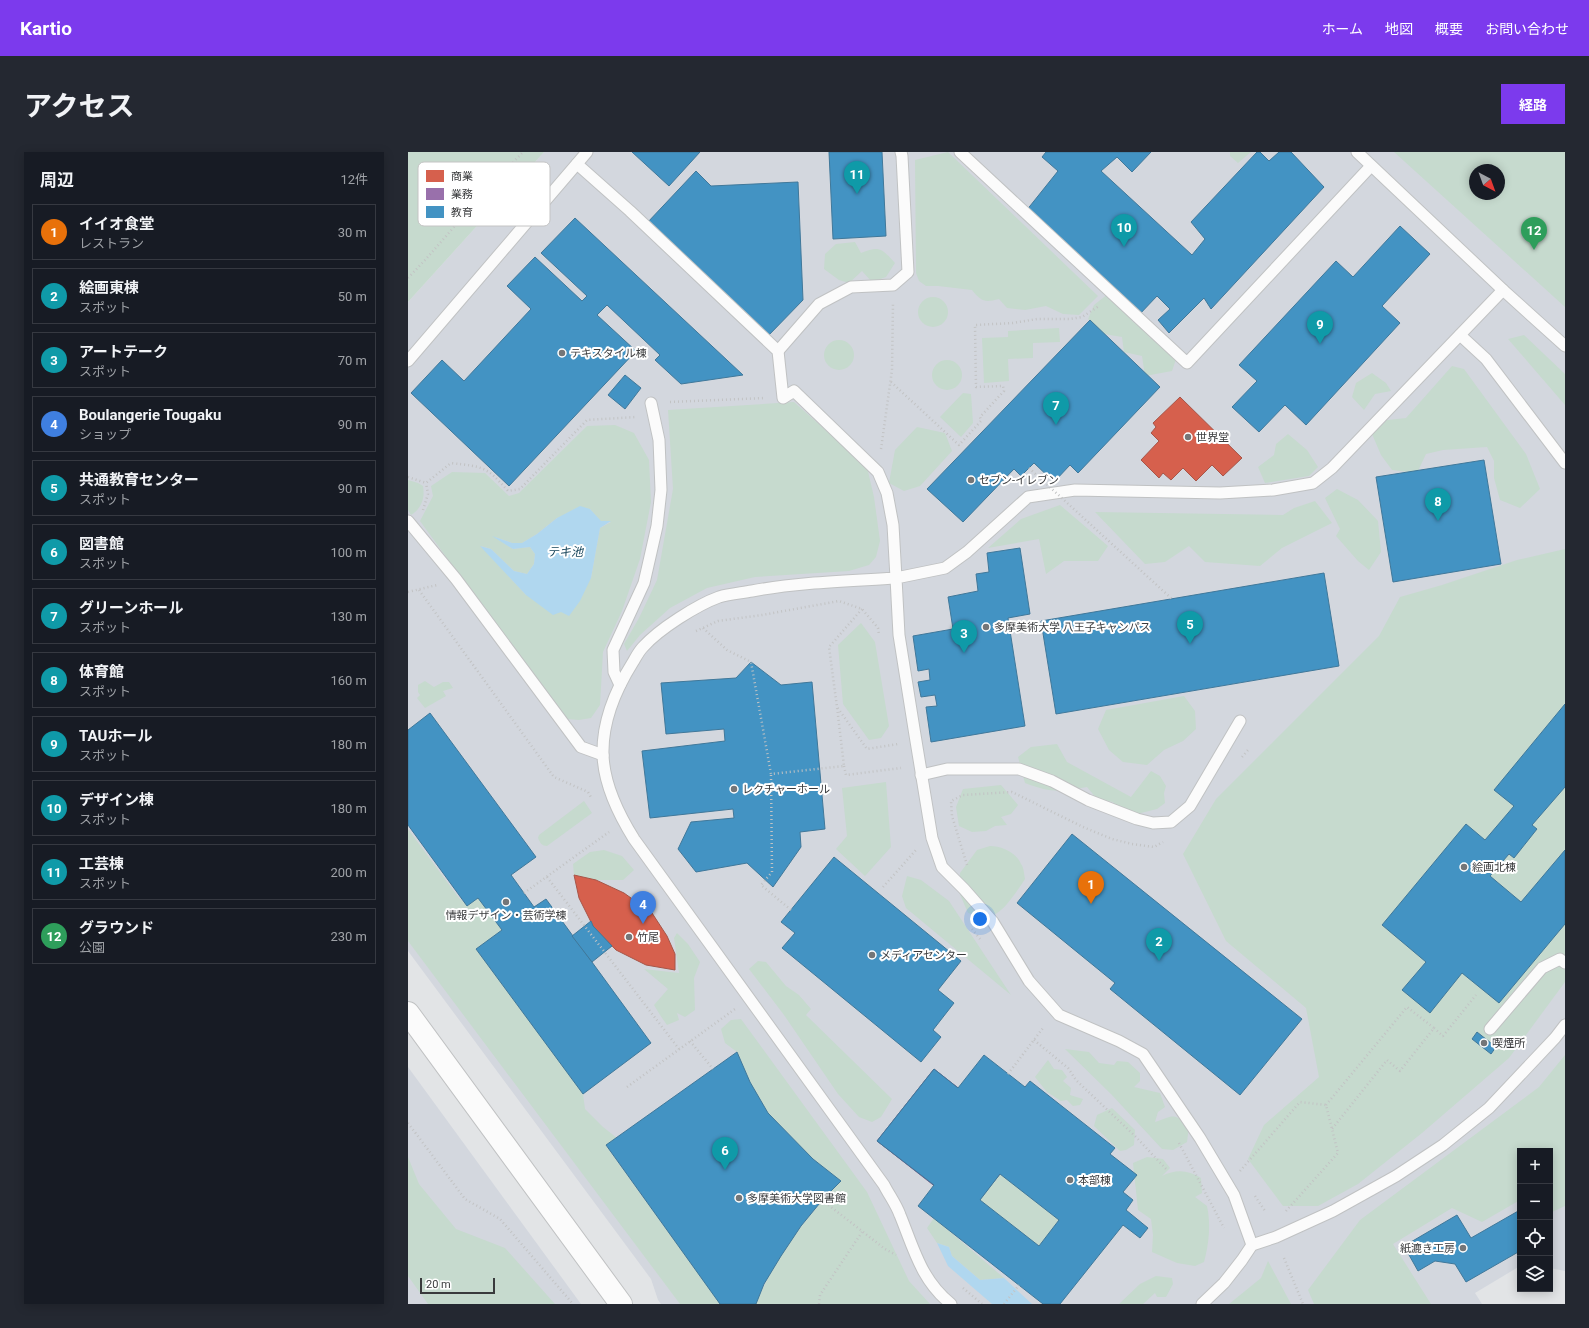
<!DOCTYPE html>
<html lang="ja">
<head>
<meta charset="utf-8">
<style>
	:root { --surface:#171b24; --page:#242831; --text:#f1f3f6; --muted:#9ea1a6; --line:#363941; --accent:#7c3aed }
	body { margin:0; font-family:Roboto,"Noto Sans JP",sans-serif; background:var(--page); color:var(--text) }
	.controls { position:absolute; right:12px; bottom:12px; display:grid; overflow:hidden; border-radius:0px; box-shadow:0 2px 10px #0003 }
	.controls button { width:36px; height:36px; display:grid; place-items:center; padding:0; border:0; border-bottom:1px solid var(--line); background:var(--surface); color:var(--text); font:20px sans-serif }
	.compass { position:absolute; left:1061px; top:12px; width:36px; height:36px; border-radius:50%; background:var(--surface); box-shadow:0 2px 10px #0003; rotate:139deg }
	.scale { position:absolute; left:12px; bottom:10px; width:75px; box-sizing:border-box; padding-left:4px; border:2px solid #393a3c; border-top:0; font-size:11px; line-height:14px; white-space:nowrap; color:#393a3c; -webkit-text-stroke:3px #fff; paint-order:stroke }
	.you { position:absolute; left:572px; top:767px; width:14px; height:14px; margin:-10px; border:3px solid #fff; border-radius:50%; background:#1a73e8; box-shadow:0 0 0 6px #1a73e833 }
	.badge { display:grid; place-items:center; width:26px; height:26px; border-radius:50%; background:var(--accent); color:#fff; font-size:13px; font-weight:700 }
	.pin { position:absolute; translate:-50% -33px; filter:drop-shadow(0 1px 2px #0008) }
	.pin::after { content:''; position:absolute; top:21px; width:14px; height:12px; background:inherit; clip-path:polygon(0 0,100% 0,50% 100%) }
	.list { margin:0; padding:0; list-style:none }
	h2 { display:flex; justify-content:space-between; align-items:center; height:52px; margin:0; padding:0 16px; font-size:17px }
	h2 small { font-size:13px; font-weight:400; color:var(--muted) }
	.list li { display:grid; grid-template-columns:26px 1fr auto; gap:12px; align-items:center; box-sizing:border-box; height:56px; margin:0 8px 8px; padding:0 8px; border:1px solid var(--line); border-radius:0px }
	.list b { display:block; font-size:15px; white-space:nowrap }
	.list p { margin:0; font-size:13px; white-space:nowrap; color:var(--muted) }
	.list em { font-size:13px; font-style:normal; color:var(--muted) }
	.icon { flex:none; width:22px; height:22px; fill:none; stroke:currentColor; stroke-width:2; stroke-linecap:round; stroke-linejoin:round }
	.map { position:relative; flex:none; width:1157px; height:1152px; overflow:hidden; border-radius:0px }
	header { display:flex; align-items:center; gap:24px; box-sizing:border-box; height:56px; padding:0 20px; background:var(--accent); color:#fff }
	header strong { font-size:19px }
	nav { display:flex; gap:22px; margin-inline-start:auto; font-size:14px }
	.intro { display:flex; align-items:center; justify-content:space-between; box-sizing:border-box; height:96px; padding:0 24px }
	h1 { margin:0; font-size:28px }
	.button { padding:10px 18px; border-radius:0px; background:var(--accent); color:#fff; font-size:14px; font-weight:700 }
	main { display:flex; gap:24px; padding:0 24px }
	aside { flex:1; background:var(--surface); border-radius:0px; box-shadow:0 2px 10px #0003 }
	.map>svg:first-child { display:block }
	.built { fill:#d3d7de; fill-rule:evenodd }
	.green { fill:#c6dace; fill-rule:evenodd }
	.water { fill:#b0d7ef }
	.shops { fill:#d6604d; stroke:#a75548 }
	.offices { fill:#9970ab; stroke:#7c608a }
	.schools { fill:#4393c3; stroke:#40789a; fill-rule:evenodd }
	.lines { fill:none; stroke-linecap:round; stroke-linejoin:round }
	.lane-casing { stroke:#c0c2c3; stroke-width:13 }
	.secondary-casing { stroke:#c0c2c3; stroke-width:24 }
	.path { stroke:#c2c3c4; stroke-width:2.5; stroke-dasharray:1 3; stroke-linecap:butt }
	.lane { stroke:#fbfbfb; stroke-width:11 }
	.secondary { stroke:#fbfbfb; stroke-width:22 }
	.path-bridge { stroke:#c2c3c4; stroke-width:2.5; stroke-dasharray:1 3; stroke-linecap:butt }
	.poi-dot { fill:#747678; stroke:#fff; stroke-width:1.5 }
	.labels { text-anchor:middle; stroke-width:4; stroke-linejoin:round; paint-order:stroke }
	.poi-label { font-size:11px; fill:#393a3c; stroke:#fff; text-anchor:start }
	.water-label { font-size:12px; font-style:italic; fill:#16445a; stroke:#fff }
	.key { fill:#fff; stroke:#c4c4c4; stroke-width:1 }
	.key-label { font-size:11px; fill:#393a3c }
</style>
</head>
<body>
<header>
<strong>Kartio</strong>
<nav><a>ホーム</a><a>地図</a><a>概要</a><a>お問い合わせ</a></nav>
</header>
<div class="intro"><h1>アクセス</h1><a class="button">経路</a></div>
<main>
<aside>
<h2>周辺<small>12件</small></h2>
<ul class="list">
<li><span class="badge" style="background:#e8710a">1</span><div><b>イイオ食堂</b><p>レストラン</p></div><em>30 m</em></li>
<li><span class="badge" style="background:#0f9aa8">2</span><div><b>絵画東棟</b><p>スポット</p></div><em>50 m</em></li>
<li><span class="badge" style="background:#0f9aa8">3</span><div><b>アートテーク</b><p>スポット</p></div><em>70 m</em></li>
<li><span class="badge" style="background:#3f7fe0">4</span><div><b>Boulangerie Tougaku</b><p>ショップ</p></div><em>90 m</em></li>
<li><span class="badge" style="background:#0f9aa8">5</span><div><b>共通教育センター</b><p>スポット</p></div><em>90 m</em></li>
<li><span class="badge" style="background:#0f9aa8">6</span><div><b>図書館</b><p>スポット</p></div><em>100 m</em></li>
<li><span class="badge" style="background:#0f9aa8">7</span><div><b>グリーンホール</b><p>スポット</p></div><em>130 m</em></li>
<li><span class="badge" style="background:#0f9aa8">8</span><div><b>体育館</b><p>スポット</p></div><em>160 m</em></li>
<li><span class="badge" style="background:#0f9aa8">9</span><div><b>TAUホール</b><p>スポット</p></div><em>180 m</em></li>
<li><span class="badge" style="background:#0f9aa8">10</span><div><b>デザイン棟</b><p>スポット</p></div><em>180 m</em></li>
<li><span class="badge" style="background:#0f9aa8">11</span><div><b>工芸棟</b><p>スポット</p></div><em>200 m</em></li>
<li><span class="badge" style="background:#2e9e5b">12</span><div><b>グラウンド</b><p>公園</p></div><em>230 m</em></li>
</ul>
</aside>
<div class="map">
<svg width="1157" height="1152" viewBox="0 0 1157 1152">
	<rect width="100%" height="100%" fill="#e2e4e6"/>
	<g class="built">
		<path d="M136,0H1157V1119L1142,1116V999H1112V1114L1067,1141L1074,1152H253L250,1148L243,1127L0,799V150ZM1067,18H1091V42H1067Z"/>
		<polygon points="0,915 173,1152 0,1152"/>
	</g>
	<g class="green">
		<polygon points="0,0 136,0 0,150"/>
		<path d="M540,0L690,144L671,163L655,162L638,154L617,158L599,156L591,147C576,151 573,149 564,138L530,134H518L511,129L508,121L507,8Z"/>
		<polygon points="822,0 843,0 830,11 822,4"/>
		<path d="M986,0H1157V155ZM1067,18H1091V42H1067Z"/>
		<path d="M447,90L453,101C472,93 474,97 487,111L478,125L464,130L454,119L441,131L431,128L416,117L417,102L428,92Z"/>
		<polygon points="700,142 716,156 725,170 735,171 741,185 769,204 764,219 737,224 734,204 716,200 714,185 696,182 680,167 686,153"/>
		<circle cx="525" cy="160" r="15"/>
		<polygon points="651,176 652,190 625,191 625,206 600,207 601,229 576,231 574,186 600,185 600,179"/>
		<polygon points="1116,183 1157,222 1157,253 1100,187"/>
		<circle cx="431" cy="203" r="15"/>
		<circle cx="539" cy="223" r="15"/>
		<polygon points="1044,214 1056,217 1118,302 1132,337 1112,356 1092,348 1086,326 1086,309 1079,295 1035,298 1018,302 1009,321 984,318 973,303 964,282 971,269 998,266"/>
		<polygon points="964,221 978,231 983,239 967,242 956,258 944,245 948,231"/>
		<polygon points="555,241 563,242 565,271 553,285 532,265"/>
		<polygon points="386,250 459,315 466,345 472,389 468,405 461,413 441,419 347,425 299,436 262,456 232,483 219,499 216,492 231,466 249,428 265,337 260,258"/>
		<path d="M207,273L226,281L241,308L243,350L232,407L214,459L195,500L192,553L183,566L171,568L159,567L152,559L100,490L12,369L25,344L23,334L44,320L77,321L101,344L111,341L179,274ZM182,357L193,370H203L192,376L183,426L118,443L73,394L83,397L106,419L119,422L126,412L127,402L122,395L105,397L87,385L104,391H114L129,382L149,366Z"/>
		<polygon points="509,275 537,281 544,299 512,334 496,339 481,331 487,298"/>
		<polygon points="880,282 899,298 910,315 901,324 857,331 850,315 866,303 868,292"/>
		<path d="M0,328L10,331L15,334C17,346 14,356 3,363L0,358Z"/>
		<polygon points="929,337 950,348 970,369 973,400 961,418 950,409 928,384 932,377 917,346"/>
		<polygon points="907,349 924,371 874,396 852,414 797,410 781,394 757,410 737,412 687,360 875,363 886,356"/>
		<polygon points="652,353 700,394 690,409 656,409 638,422 631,387 580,396 613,367"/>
		<polygon points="1157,397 1157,830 1101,906 1014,981 950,1032 910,1054 875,1054 840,1007 856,973 911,925 898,856 818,789 775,702 808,647 971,484 992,445 1034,433 1109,408"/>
		<polygon points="453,471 467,490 481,574 473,586 461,588 435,552 430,493"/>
		<polygon points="17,529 26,535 35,530 41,530 45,536 35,539 38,544 17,556 9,546 12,543 10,540 10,533"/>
		<polygon points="776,544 787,559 788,577 775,589 756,598 739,613 715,610 701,598 690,577 698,558"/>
		<path d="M649,592L659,610L723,645L743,619L752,624L758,634L756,641L757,651L749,657L733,661L717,669L705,650L689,647L679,635C652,640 643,641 617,631L610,605L623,595Z"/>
		<polygon points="478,630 483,695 457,724 428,697 439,684 434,636"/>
		<polygon points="593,633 610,653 603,662 593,665 599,673 587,674 578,679 564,680 551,674 548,655 555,637"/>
		<path d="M176,649L184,661L139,694C134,694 132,691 130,686L131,683Z"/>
		<polygon points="0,677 51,746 59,753 70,746 94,778 68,797 175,942 177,957 195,975 209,986 198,994 312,1152 272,1152 0,789"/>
		<path d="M582,694C593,694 608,700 613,712C616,716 616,722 617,727C611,736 596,760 585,763C578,765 567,763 560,761L551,740L552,721L569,698Z"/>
		<polygon points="196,698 214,704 226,718 215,728 188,728 166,723 165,712 182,700"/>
		<polygon points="499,724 513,728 541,749 603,843 498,756 494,744"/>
		<polygon points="269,781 280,792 292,810 286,826 287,858 277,865 269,861 271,868 259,873 252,863 246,853 260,837 236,817 271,821 266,786"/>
		<polygon points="350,809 358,810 378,834 391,843 403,857 398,863 484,947 473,965 464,970 451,965 430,942 376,863 341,817"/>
		<path d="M333,867L459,1040L501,1129L522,1152H348C367,1105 398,1065 433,1029L405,1007L360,961L342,930L329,900L317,891L313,877L323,868Z"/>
		<path d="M657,897L681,900L691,911L706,913L709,909L720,910L732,921V929L726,935L752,941L757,955L750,960L747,970C765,964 765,960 781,974L779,990L765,998L754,997L703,942Z"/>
		<polygon points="1157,903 1157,1054 1144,1060 1142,1057 1142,999 1112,999 1112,1048 1074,1070 1044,1056 985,1092 1023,1152 906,1152 900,1138 952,1068 1131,935"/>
		<polygon points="640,908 646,917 654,918 659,925 655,929 663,936 662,943 675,947 672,953 665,954 659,948 653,949 639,940 627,925"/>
		<polygon points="704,956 727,978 726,993 718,998 712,999 686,974 689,963"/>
		<polygon points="0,1005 11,1032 48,1077 97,1096 147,1152 20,1152 0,1124"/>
		<path d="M739,1005L755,1007L762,1016L754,1024C768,1017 780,1018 793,1026L794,1041L787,1045L799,1054C803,1072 801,1092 796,1110L787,1114L769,1111L744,1100L745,1083L743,1067L730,1058L725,1011Z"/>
		<polygon points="592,1022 651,1068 631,1094 572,1048"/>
		<polygon points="526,1066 596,1126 572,1128 544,1104 541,1095 529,1091 519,1076"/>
		<polygon points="860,1109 883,1152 821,1152 853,1126"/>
		<polygon points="748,1124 764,1126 765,1132 758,1145 749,1145 747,1141 735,1152 711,1152 732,1132"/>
	</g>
	<g class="water">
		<polygon points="172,354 182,357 193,369 203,369 192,376 183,426 172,449 161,464 153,460 145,463 118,443 72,394 83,397 106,419 119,422 126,412 127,402 122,395 105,397 84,384 104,391 114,391 129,382 149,366"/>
		<polygon points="529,1091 541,1095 544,1104 572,1128 596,1126 624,1152 584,1152 540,1114"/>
	</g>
	<g class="shops">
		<polygon points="772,245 834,306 815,324 804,313 788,329 775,316 763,328 755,321 751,326 733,308 751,289 743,281 748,275 745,271"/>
		<polygon points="166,723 188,728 216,741 244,761 259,784 267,802 267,818 238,813 208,798 185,774 171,746"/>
	</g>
	<polygon class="offices" points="526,917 618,989 561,1061 469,989"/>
	<g class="schools">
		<polygon points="224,0 292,0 261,34"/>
		<polygon points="421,0 474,0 478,84 425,87"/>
		<polygon points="638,0 743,0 724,20 709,5 693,19 784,103 797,87 783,70 849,0 852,0 861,9 871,0 883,0 916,35 803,157 796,146 761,181 750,168 762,157 749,144 730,164 618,59 650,19 634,5"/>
		<polygon points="288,19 303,34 390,30 395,148 359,185 239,71"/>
		<polygon points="167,66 335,223 273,232 247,208 252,203 199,153 189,163 228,199 101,334 3,241 34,208 56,229 123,157 99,134 127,105 174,149 179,144 133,101"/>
		<polygon points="992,74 1022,102 974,154 992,171 898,273 877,253 851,280 824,255 849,229 831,213 928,109 945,125"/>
		<polygon points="682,168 752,235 670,321 662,313 646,330 626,311 613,324 606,317 555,370 519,337"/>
		<polygon points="217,223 233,236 217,257 200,243"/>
		<polygon points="1076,308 1093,412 985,430 968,325"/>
		<polygon points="612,396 622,462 600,466 617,574 523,590 518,555 529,554 527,543 513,545 510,530 522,528 521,517 510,519 505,484 545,477 540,445 570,439 568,422 581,420 579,401"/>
		<polygon points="916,421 931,514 648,562 633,469"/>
		<polygon points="343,510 373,533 404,530 417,677 392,680 393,695 365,735 339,711 288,720 270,697 283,670 326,666 325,657 242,666 234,599 317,589 316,577 258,582 253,531 328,526"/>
		<polygon points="1157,552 1157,635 1124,673 1129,677 1106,706 1101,702 1082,724 1113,750 1157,698 1157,772 1091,851 1054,821 1022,861 994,838 1018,810 974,773 1058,672 1077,688 1106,654 1086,638"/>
		<polygon points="22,561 128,705 103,723 126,755 138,747 243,891 175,942 68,797 94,778 70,746 59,754 0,673 0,578"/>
		<polygon points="664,682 894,867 832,943 702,837 707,831 609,751"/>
		<polygon points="426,705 553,809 530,838 546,851 525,878 533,885 513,910 374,796 387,781 373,770"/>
		<polygon points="183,769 185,774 204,794 184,810 164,784"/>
		<polygon points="1069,880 1088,895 1083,902 1064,887"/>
		<polygon points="329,900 342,930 360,961 405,1007 433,1029 416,1046 393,1074 373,1104 356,1132 348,1152 312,1152 198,993"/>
		<path d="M576,903L617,935L622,929L707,996L702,1002L729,1023L715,1040L725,1048L718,1058L740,1076L732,1086L715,1073L652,1152H635L510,1054L526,1033L469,989L526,917L550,936ZM592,1022L651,1068L631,1094L572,1048Z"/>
		<polygon points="1112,1058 1112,1099 1058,1130 1047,1112 1027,1109 1010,1119 996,1094 1049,1063 1063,1086"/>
	</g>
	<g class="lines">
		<g class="lane-casing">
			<g id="lane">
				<polyline points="552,0 779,211 963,14"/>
				<polyline points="949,0 1095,138 1157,194"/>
				<path d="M169,12L222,59L370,199L375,246L386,239L470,320L479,341L485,373L488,426C440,429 391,430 344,439C333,441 321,442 311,445C289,453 251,477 235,495C231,499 228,505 225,510C208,537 194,570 195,603C196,632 211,663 226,687L476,1033C481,1043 488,1052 492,1063C506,1097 513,1128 543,1152"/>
				<polyline points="1052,183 1078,207 1157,311"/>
				<polyline points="370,199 411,152 443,135 485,133 500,120 494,4 493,0"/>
				<polyline points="0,209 179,0"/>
				<polyline points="0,369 48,427 173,595 195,603"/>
				<polyline points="212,533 206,520 205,498 236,431 249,374 253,338 251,288 243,251"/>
				<polyline points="513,623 539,617 611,617 644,629 680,648 729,667 745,671 763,670 782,654 832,569"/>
				<polyline points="1082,877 1134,816 1152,807 1157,811"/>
				<polyline points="844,1093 826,1043 792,986 735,902 711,889 651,863 621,829 585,770 556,737 534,715 524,686 507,583 491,483 488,426 537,416 559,400 620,345 667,338 812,341 865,338 905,331 924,316 1095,138"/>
				<polyline points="794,1152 816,1131 834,1108 844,1093 868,1085 925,1059 988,1024 1035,993 1081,956 1147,886 1157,873"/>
			</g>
		</g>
		<g class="secondary-casing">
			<polyline id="secondary" points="0,861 213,1152"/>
		</g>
		<g class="path">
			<polyline points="0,126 18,107 74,43 115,0"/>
			<polyline points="483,230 551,293 573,269 572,265 596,239 595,234 568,235 567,173 605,171 629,167 662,167 674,165 691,154"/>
			<polyline points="262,250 357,246"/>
			<polyline points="473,297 484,218 485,151"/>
			<path d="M0,325L18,331L43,311C76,315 78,314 100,339L112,337L179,268L228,265"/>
			<polyline points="15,358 20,342 18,331"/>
			<polyline points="11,438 146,625 180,640 184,647"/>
			<polyline points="0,440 29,433"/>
			<polyline points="454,457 421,495 429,555 459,597 490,592"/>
			<polyline points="295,476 319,498 343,510 363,622 436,614 429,555"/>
			<polyline points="288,479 310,469 354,463 431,449 454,457 470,476 471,483"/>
			<polyline points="834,605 840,598"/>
			<polyline points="436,614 438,623 493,616"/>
			<polyline points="363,623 364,720 353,733 383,758"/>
			<polyline points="559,713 544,664 543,649 555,643 604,640 675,675 704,687 724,692 746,695 755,690"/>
			<polyline points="139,725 271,897"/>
			<polyline points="475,735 508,698"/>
			<polyline points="116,741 201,680"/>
			<polyline points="564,777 572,787"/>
			<polyline points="1026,876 1035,884 1068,843"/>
			<polyline points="626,888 660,916 668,928 728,985 758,1017"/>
			<polyline points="282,889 305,917"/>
			<polyline points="600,922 635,876"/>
			<polyline points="219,935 327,857"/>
			<polyline points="918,953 999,855 1026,876 992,919 979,908 924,977"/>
			<polyline points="0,971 57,1047 92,1067 165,1152"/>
			<polyline points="771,991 816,1076"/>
			<polyline points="832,1019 892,950 918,953 930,1001 878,1059"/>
			<polyline points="847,1044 857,1059"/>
			<polyline points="414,1048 477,1097 488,1103"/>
			<polyline points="876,1106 895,1152"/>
			<polyline points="555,1136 574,1152"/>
			<polyline points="411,1152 412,1143 454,1080"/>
			<polyline points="596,1152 611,1133"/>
		</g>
		<use href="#lane" class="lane"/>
		<use href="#secondary" class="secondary"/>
		<polyline class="path-bridge" points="621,316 764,447"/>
	</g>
	<g class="poi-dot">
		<circle cx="154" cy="201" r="4"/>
		<circle cx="780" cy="285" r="4"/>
		<circle cx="563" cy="328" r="4"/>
		<circle cx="578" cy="475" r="4"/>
		<circle cx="326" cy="637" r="4"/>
		<circle cx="1056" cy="715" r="4"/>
		<circle cx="98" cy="750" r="4"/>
		<circle cx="221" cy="785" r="4"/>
		<circle cx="464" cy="803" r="4"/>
		<circle cx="1076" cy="891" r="4"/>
		<circle cx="662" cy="1028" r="4"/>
		<circle cx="331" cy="1046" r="4"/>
		<circle cx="1055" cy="1096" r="4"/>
	</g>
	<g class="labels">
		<g class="poi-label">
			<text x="162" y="205">テキスタイル棟</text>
			<text x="788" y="289">世界堂</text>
			<text x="571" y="332">セブン-イレブン</text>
			<text x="586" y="479">多摩美術大学 八王子キャンパス</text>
			<text x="334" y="641">レクチャーホール</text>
			<text x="1064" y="719">絵画北棟</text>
			<text x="98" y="767" text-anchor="middle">情報デザイン・芸術学棟</text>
			<text x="229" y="789">竹尾</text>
			<text x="472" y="807">メディアセンター</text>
			<text x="1084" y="895">喫煙所</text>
			<text x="670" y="1032">本部棟</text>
			<text x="339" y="1050">多摩美術大学図書館</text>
			<text x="1047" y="1100" text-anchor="end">紙漉き工房</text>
		</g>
		<g class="water-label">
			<text x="157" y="404">テキ池</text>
		</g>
	</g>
	<rect x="10" y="10" width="132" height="64" rx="6" class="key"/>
	<rect x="18" y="18" width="18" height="12" fill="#d6604d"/>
	<rect x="18" y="36" width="18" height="12" fill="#9970ab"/>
	<rect x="18" y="54" width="18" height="12" fill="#4393c3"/>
	<g class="key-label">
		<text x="43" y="28">商業</text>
		<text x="43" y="46">業務</text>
		<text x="43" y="64">教育</text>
	</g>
</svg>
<div class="controls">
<button>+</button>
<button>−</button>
<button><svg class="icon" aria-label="locate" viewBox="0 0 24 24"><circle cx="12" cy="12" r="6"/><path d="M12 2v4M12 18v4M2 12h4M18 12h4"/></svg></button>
<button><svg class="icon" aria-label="layers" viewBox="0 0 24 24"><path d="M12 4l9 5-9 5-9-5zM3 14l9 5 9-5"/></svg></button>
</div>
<svg class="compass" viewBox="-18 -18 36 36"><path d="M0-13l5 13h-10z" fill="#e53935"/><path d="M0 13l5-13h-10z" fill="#9ea1a6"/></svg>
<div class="scale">20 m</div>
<div class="you"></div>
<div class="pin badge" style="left:683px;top:752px;background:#e8710a">1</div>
<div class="pin badge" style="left:751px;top:809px;background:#0f9aa8">2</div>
<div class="pin badge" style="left:556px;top:501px;background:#0f9aa8">3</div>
<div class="pin badge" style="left:235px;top:772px;background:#3f7fe0">4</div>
<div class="pin badge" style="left:782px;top:492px;background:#0f9aa8">5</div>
<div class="pin badge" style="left:317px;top:1018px;background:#0f9aa8">6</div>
<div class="pin badge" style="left:648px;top:273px;background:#0f9aa8">7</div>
<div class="pin badge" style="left:1030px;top:369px;background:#0f9aa8">8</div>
<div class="pin badge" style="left:912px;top:192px;background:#0f9aa8">9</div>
<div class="pin badge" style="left:716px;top:95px;background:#0f9aa8">10</div>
<div class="pin badge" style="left:449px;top:42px;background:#0f9aa8">11</div>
<div class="pin badge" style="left:1126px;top:98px;background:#2e9e5b">12</div>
</div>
</main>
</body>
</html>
